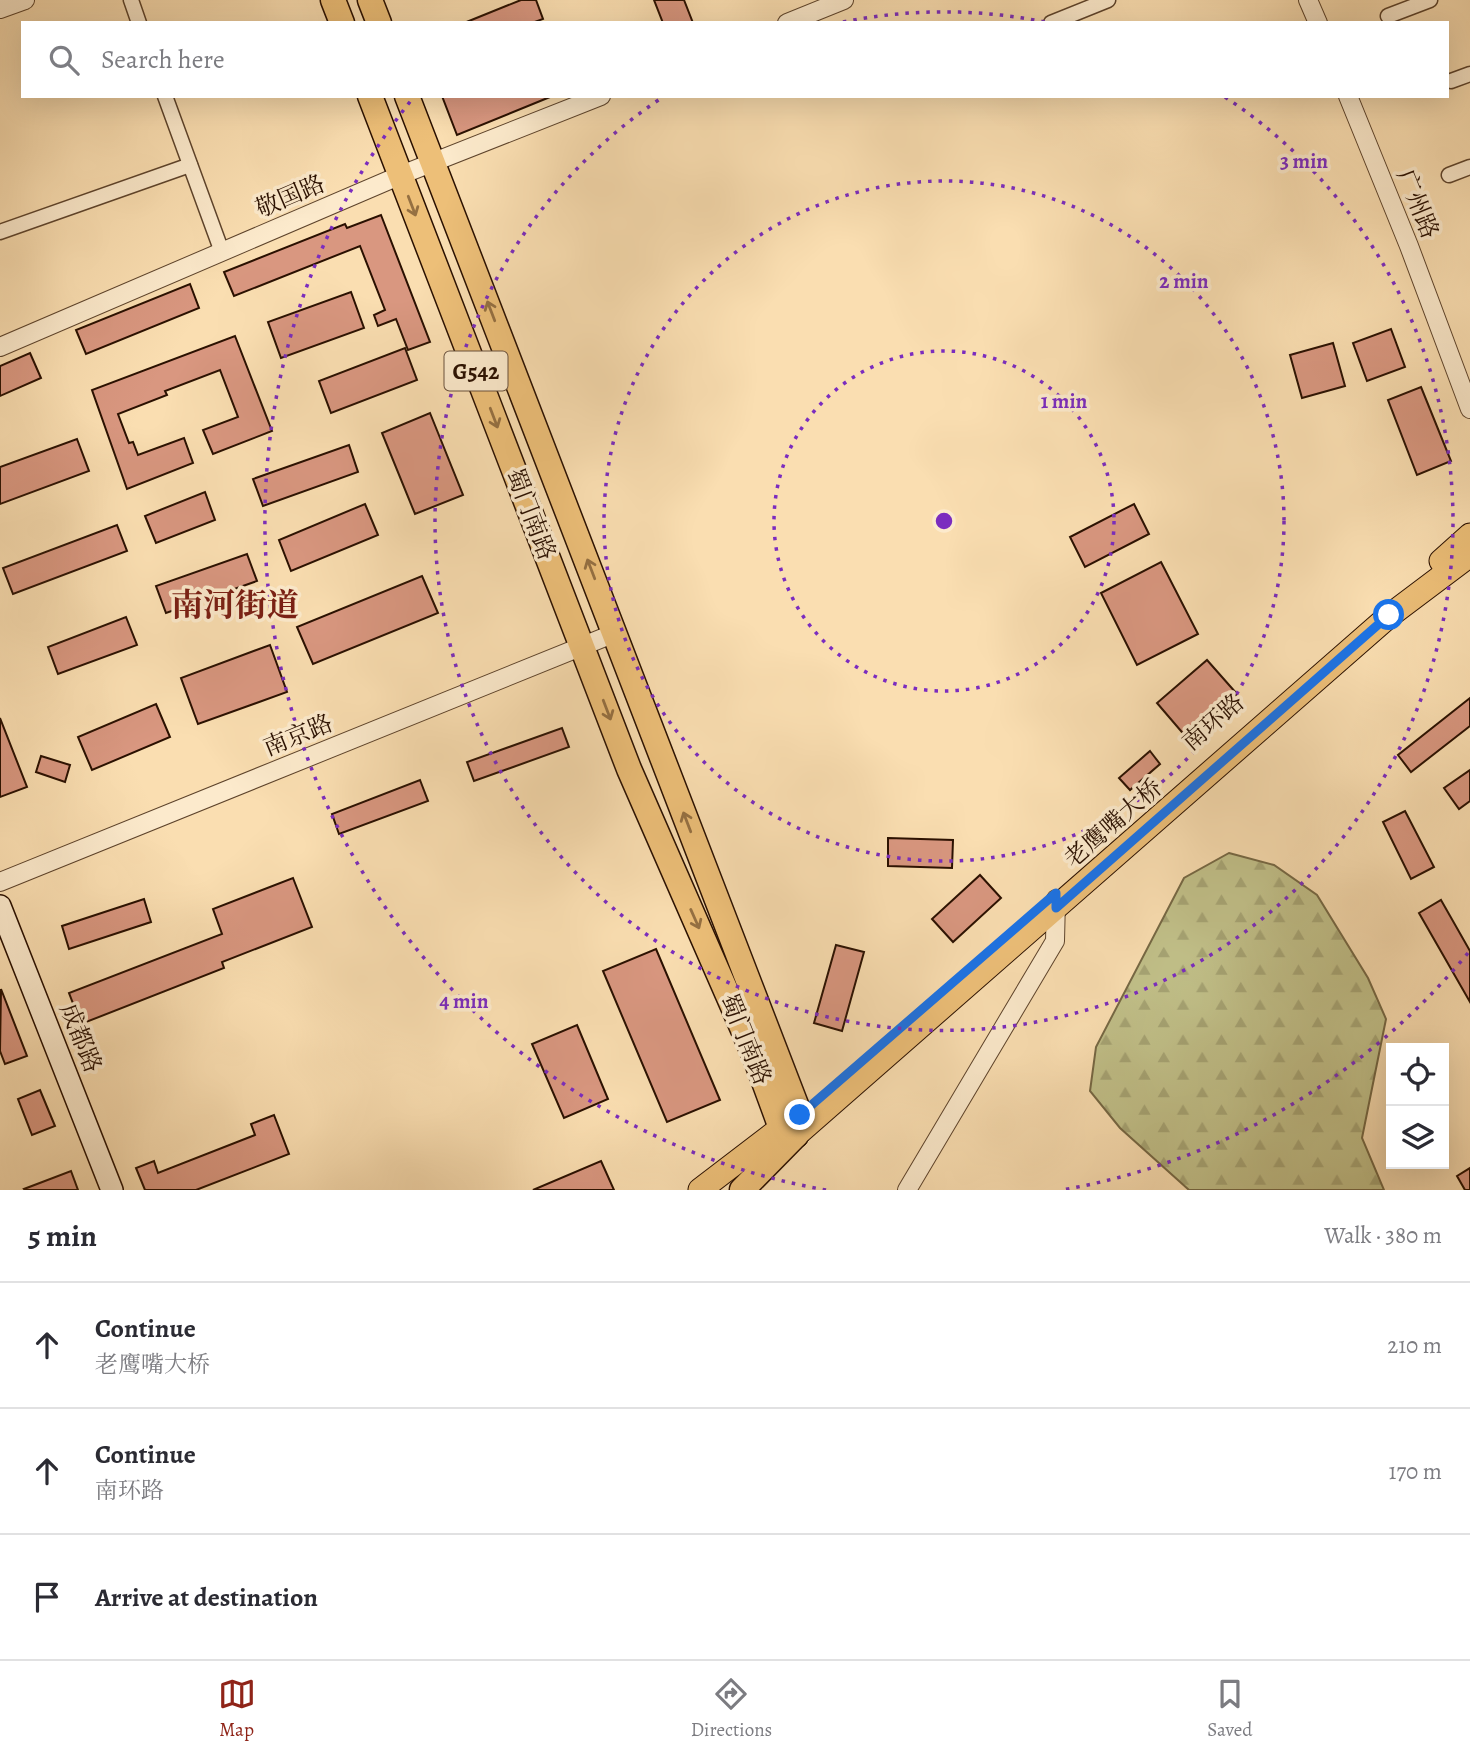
<!DOCTYPE html>
<html lang="en">
<head>
<meta charset="utf-8">
<style>
	:root { --surface:#fff; --page:#f2f2f3; --text:#2b2b33; --muted:#7c7c81; --line:#e1e1e2; --accent:#8f2418 }
	body { margin:0; font-family:Alegreya,"Noto Serif SC",serif; background:var(--page); color:var(--text) }
	.controls { position:absolute; right:21px; bottom:21px; display:grid; overflow:hidden; border-radius:0px; box-shadow:0 7px 28px #0002 }
	.controls button { width:63px; height:63px; display:grid; place-items:center; padding:0; border:0; border-bottom:2px solid var(--line); background:var(--surface); color:var(--text); font:35px sans-serif }
	.stop { position:absolute; width:21px; height:21px; margin:-16px; border:5px solid #1a73e8; border-radius:50%; background:#fff }
	.stop.end { background:#1a73e8; border-color:#fff; box-shadow:0 2px 7px #0008 }
	.list { margin:0; padding:0; list-style:none }
	h2 { display:flex; justify-content:space-between; align-items:center; height:91px; margin:0; padding:0 28px; font-size:30px }
	h2 small { font-size:23px; font-weight:400; color:var(--muted) }
	.list li { display:grid; grid-template-columns:46px 1fr auto; gap:21px; align-items:center; box-sizing:border-box; height:126px; padding:0 28px; border-top:2px solid var(--line) }
	.list b { display:block; font-size:26px; white-space:nowrap }
	.list p { margin:0; font-size:23px; white-space:nowrap; color:var(--muted) }
	.list em { font-size:23px; font-style:normal; color:var(--muted) }
	.icon { flex:none; width:38px; height:38px; fill:none; stroke:currentColor; stroke-width:2; stroke-linecap:round; stroke-linejoin:round }
	.map { position:relative; flex:none; width:1470px; height:1190px; overflow:hidden }
	.search { position:absolute; background:var(--surface); box-shadow:0 7px 28px #0002; left:21px; right:21px; top:21px; height:77px; display:flex; align-items:center; gap:18px; box-sizing:border-box; padding:0 24px; border-radius:0px; color:var(--muted); font-size:26px }
	.sheet { height:469px; background:var(--surface) }
	nav { display:flex; justify-content:space-around; align-items:center; box-sizing:border-box; height:98px; border-top:2px solid var(--line); background:var(--surface); font-size:19px; color:var(--muted) }
	nav a { display:grid; justify-items:center; gap:4px }
	nav .on { color:var(--accent) }
	.map>svg:first-child { display:block }
	.forest { fill:url(#forest-firs); stroke:#766844; stroke-width:2 }
	.building { fill:#d99780; stroke:#2a1000; stroke-width:2 }
	.lines { fill:none; stroke-linecap:round; stroke-linejoin:round }
	.minor-casing { stroke:#5e442c; stroke-width:17 }
	.tertiary-casing { stroke:#5e442c; stroke-width:20 }
	.secondary-casing { stroke:#2a1000; stroke-width:24 }
	.primary-casing { stroke:#2a1000; stroke-width:25 }
	.trunk-casing { stroke:#2a1000; stroke-width:27 }
	.minor { stroke:#fceacc; stroke-width:14 }
	.tertiary { stroke:#fceacc; stroke-width:18 }
	.secondary { stroke:#fceacc; stroke-width:21 }
	.primary { stroke:#edbf78; stroke-width:23 }
	.trunk { stroke:#edbf78; stroke-width:24 }
	.oneway { stroke:#957042 }
	.route { stroke:#1a73e8; stroke-width:9 }
	.ring { fill:none; stroke:#7b2cbf; stroke-width:3.5; stroke-dasharray:3.5 7 }
	.labels { text-anchor:middle; stroke-width:7; stroke-linejoin:round; paint-order:stroke }
	.shield { fill:#fceacc; stroke:#69513d; stroke-width:2 }
	.shield-label { font-size:23px; font-weight:bold; fill:#2a1000 }
	.street-label { font-size:24px; fill:#2a1000; stroke:#fceacc }
	.district-label { font-size:32px; font-weight:bold; fill:#7a1f14; stroke:#fceacc }
	.centre { fill:#7b2cbf; stroke:#fceacc; stroke-width:3.5 }
	.ring-label { font-size:21px; text-anchor:middle; font-weight:bold; fill:#7b2cbf; stroke:#fceacc; stroke-width:7; stroke-linejoin:round; paint-order:stroke }
</style>
</head>
<body>
<div class="map">
<svg width="1470" height="1190" viewBox="0 0 1470 1190">
	<defs>
		<pattern id="forest-firs" width="22" height="20" patternUnits="userSpaceOnUse" patternTransform="scale(1.75)"><rect width="22" height="20" fill="#c1c089"/><path d="M5 1l3.5 6h-7zM16 11l3.5 6h-7z" fill="#a6a474"/></pattern>
	</defs>
	<rect width="100%" height="100%" fill="#fadeb1"/>
	<filter id="stains"><feTurbulence type="fractalNoise" baseFrequency=".00286" numOctaves="4"/><feColorMatrix values="0 0 0 0 .2 0 0 0 0 .09 0 0 0 0 .02 0 0 0 .5 -.17"/></filter>
	<radialGradient id="worn" r=".72"><stop offset=".6" stop-color="#630" stop-opacity="0"/><stop offset="1" stop-color="#630" stop-opacity=".3"/></radialGradient>
	<polygon class="forest" points="1229,853 1274,865 1317,895 1368,978 1386,1019 1362,1138 1384,1190 1189,1190 1120,1128 1090,1091 1096,1047 1184,878"/>
	<g class="building">
		<polygon points="521,0 536,0 543,19 532,23 464,23"/>
		<polygon points="654,0 684,0 693,23 663,23"/>
		<polygon points="442,96 550,96 550,97 457,135"/>
		<polygon points="381,215 430,342 408,350 396,319 378,326 374,315 385,310 360,246 234,296 224,272 345,224 347,228"/>
		<polygon points="190,284 199,308 86,354 76,330"/>
		<polygon points="351,292 364,328 281,358 268,322"/>
		<polygon points="1391,329 1405,367 1367,381 1353,343"/>
		<polygon points="235,336 272,431 213,454 203,430 238,417 220,370 165,391 167,395 118,414 129,443 133,442 138,455 184,438 193,463 127,489 92,390"/>
		<polygon points="1333,343 1345,386 1302,398 1290,355"/>
		<polygon points="405,348 417,380 331,413 319,381"/>
		<polygon points="30,353 41,378 0,396 0,366"/>
		<polygon points="1421,387 1451,461 1417,475 1388,400"/>
		<polygon points="430,413 463,495 415,514 382,433"/>
		<polygon points="77,439 89,471 0,504 0,467"/>
		<polygon points="349,445 358,472 263,506 253,479"/>
		<polygon points="205,492 215,520 156,543 145,516"/>
		<polygon points="365,504 378,535 291,571 279,540"/>
		<polygon points="1134,504 1149,534 1085,567 1070,537"/>
		<polygon points="117,525 127,551 13,594 3,568"/>
		<polygon points="247,554 257,581 166,613 156,586"/>
		<polygon points="1161,562 1198,634 1137,665 1101,593"/>
		<polygon points="422,576 438,613 313,664 297,627"/>
		<polygon points="126,617 137,645 58,674 48,647"/>
		<polygon points="270,645 287,692 198,724 181,678"/>
		<polygon points="1207,660 1237,694 1187,738 1157,703"/>
		<polygon points="1470,698 1470,726 1411,772 1398,755"/>
		<polygon points="156,704 170,737 92,770 78,737"/>
		<polygon points="0,718 27,787 0,797"/>
		<polygon points="562,728 569,747 474,781 467,762"/>
		<polygon points="1150,751 1160,764 1130,790 1119,778"/>
		<polygon points="41,756 70,765 65,782 36,772"/>
		<polygon points="1470,770 1470,801 1459,809 1444,788"/>
		<polygon points="420,780 428,801 339,834 332,814"/>
		<polygon points="1405,811 1434,867 1411,879 1383,822"/>
		<polygon points="888,838 953,840 952,868 888,866"/>
		<polygon points="980,875 1001,898 953,942 932,919"/>
		<polygon points="293,878 312,927 222,962 224,968 81,1024 69,993 222,934 213,909"/>
		<polygon points="144,899 151,922 69,949 62,926"/>
		<polygon points="1441,900 1470,951 1470,1002 1419,913"/>
		<polygon points="836,945 864,952 842,1031 814,1023"/>
		<polygon points="656,949 720,1100 667,1122 603,971"/>
		<polygon points="1,989 27,1056 5,1064 0,1051"/>
		<polygon points="577,1025 608,1099 564,1118 532,1044"/>
		<polygon points="40,1090 55,1126 32,1135 18,1099"/>
		<polygon points="274,1115 289,1154 196,1190 145,1190 136,1168 154,1161 158,1173 255,1135 251,1124"/>
		<polygon points="601,1161 614,1190 533,1190"/>
		<polygon points="1470,1168 1470,1190 1465,1190 1457,1176"/>
		<polygon points="71,1171 78,1190 25,1190 24,1189"/>
	</g>
	<g class="lines">
		<g class="minor-casing">
			<g id="minor">
				<polyline points="131,0 139,23"/>
				<polyline points="1388,16 1430,0"/>
				<polyline points="1051,23 1108,0"/>
				<polyline points="1451,81 1470,74"/>
				<polyline points="165,96 222,252"/>
				<polyline points="1449,175 1470,167"/>
				<polyline points="0,232 190,165"/>
			</g>
		</g>
		<g class="tertiary-casing">
			<g id="tertiary">
				<polyline points="1308,0 1318,23"/>
				<polyline points="0,9 25,0"/>
				<polyline points="787,23 844,0"/>
				<polyline points="1348,96 1409,246 1470,409"/>
				<polyline points="0,347 401,175 601,96"/>
				<polyline points="0,882 615,633"/>
				<polyline points="907,1190 1055,941 1056,899"/>
			</g>
		</g>
		<g class="secondary-casing">
			<polyline id="secondary" points="0,906 112,1190"/>
		</g>
		<g class="primary-casing">
			<g id="primary">
				<polyline points="1441,561 1470,535"/>
				<polyline points="788,1142 1389,616 1470,555"/>
				<polyline points="700,1190 781,1128"/>
			</g>
		</g>
		<g class="trunk-casing">
			<g id="trunk">
				<polyline points="333,0 342,23"/>
				<polyline points="370,0 379,23"/>
				<polyline points="370,96 629,769 755,1057 781,1128 796,1135"/>
				<polyline points="407,96 800,1115 796,1135"/>
				<polyline points="742,1190 796,1135"/>
			</g>
		</g>
		<use href="#minor" class="minor"/>
		<use href="#tertiary" class="tertiary"/>
		<use href="#secondary" class="secondary"/>
		<use href="#primary" class="primary"/>
		<use href="#trunk" class="trunk"/>
	</g>
	<defs><path id="oneway-shaft" d="M-6 0H5M1.5-3L5.5 0L1.5 3" fill="none" stroke-width="1.6" stroke-linecap="round" stroke-linejoin="round" transform="scale(1.75)"/></defs>
	<g class="oneway">
		<use href="#oneway-shaft" transform="translate(412 206) rotate(69)"/>
		<use href="#oneway-shaft" transform="translate(491 311) rotate(-111)"/>
		<use href="#oneway-shaft" transform="translate(494 418) rotate(69)"/>
		<use href="#oneway-shaft" transform="translate(591 569) rotate(-111)"/>
		<use href="#oneway-shaft" transform="translate(607 710) rotate(69)"/>
		<use href="#oneway-shaft" transform="translate(687 822) rotate(-111)"/>
		<use href="#oneway-shaft" transform="translate(695 919) rotate(66)"/>
	</g>
	<g class="lines">
		<polyline class="route" points="800,1115 1056,893 1056,908 1389,615"/>
	</g>
	<g class="ring">
		<circle cx="944" cy="521" r="170"/>
		<circle cx="944" cy="521" r="340"/>
		<path d="M843 22A509 509 0 0 1 1045 22M1225 97A509 509 0 1 1 663 97"/>
		<path d="M1468 953A679 679 0 0 1 1062 1190M826 1190A679 679 0 0 1 413 98"/>
	</g>
	<g class="labels">
		<rect class="shield" x="444.5" y="351.5" width="63" height="39" rx="5"/>
		<g class="shield-label">
			<text x="476" y="379">G542</text>
		</g>
		<g class="street-label">
			<text transform="translate(290 196) rotate(-23)" y="8">敬国路</text>
			<text transform="translate(1418 204) rotate(68)" y="8">广州路</text>
			<text transform="translate(531 514) rotate(69)" y="8">蜀门南路</text>
			<text transform="translate(1213 722) rotate(-41)" y="8">南环路</text>
			<text transform="translate(298 735) rotate(-22)" y="8">南京路</text>
			<text transform="translate(1113 823) rotate(-41)" y="8">老鹰嘴大桥</text>
			<text transform="translate(81 1038) rotate(68)" y="8">成都路</text>
			<text transform="translate(746 1039) rotate(68)" y="8">蜀门南路</text>
		</g>
		<g class="district-label">
			<text x="235" y="616">南河街道</text>
		</g>
	</g>
	<circle cx="944" cy="521" r="10" class="centre"/>
	<g class="ring-label">
		<text x="1304" y="168">3 min</text>
		<text x="1184" y="288">2 min</text>
		<text x="1064" y="408">1 min</text>
		<text x="464" y="1008">4 min</text>
	</g>
	<rect width="100%" height="100%" filter="url(#stains)"/>
	<rect width="100%" height="100%" fill="url(#worn)"/>
</svg>
<div class="controls">
<button><svg class="icon" aria-label="locate" viewBox="0 0 24 24"><circle cx="12" cy="12" r="6"/><path d="M12 2v4M12 18v4M2 12h4M18 12h4"/></svg></button>
<button><svg class="icon" aria-label="layers" viewBox="0 0 24 24"><path d="M12 4l9 5-9 5-9-5zM3 14l9 5 9-5"/></svg></button>
</div>
<div class="stop" style="left:1389px;top:615px"></div>
<div class="stop end" style="left:800px;top:1115px"></div>
<div class="search"><svg class="icon" aria-label="search" viewBox="0 0 24 24"><circle cx="10" cy="10" r="6"/><path d="M15 15l6 6"/></svg>Search here</div>
</div>
<section class="sheet">
<h2>5 min<small>Walk · 380 m</small></h2>
<ul class="list">
<li><svg class="icon" aria-label="ahead" viewBox="0 0 24 24"><path d="M12 20V5M6 11l6-6 6 6"/></svg><div><b>Continue</b><p>老鹰嘴大桥</p></div><em>210 m</em></li>
<li><svg class="icon" aria-label="ahead" viewBox="0 0 24 24"><path d="M12 20V5M6 11l6-6 6 6"/></svg><div><b>Continue</b><p>南环路</p></div><em>170 m</em></li>
<li><svg class="icon" aria-label="arrive" viewBox="0 0 24 24"><path d="M6 21V4h12l-3 4 3 4H6"/></svg><div><b>Arrive at destination</b></div></li>
</ul>
</section>
<nav>
<a class="on"><svg class="icon" aria-label="map" viewBox="0 0 24 24"><path d="M3 6l6-2 6 2 6-2v14l-6 2-6-2-6 2zM9 4v14M15 6v14"/></svg>Map</a>
<a><svg class="icon" aria-label="directions" viewBox="0 0 24 24"><path d="M12 3l9 9-9 9-9-9zM9 14v-3h6M13 9l2 2-2 2"/></svg>Directions</a>
<a><svg class="icon" aria-label="saved" viewBox="0 0 24 24"><path d="M7 4h10v16l-5-4-5 4z"/></svg>Saved</a>
</nav>
</body>
</html>
